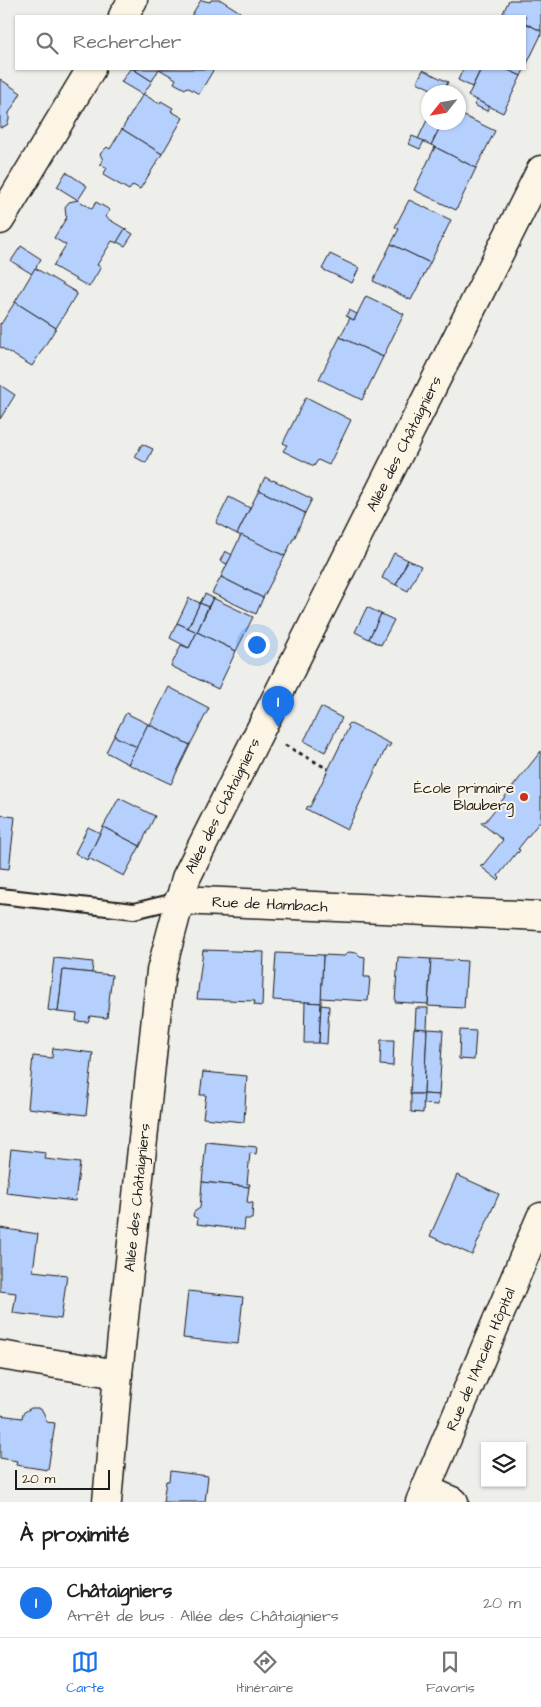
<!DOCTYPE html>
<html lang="fr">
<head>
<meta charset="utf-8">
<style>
	:root { --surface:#fff; --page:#f2f2f2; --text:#202124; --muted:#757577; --line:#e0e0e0; --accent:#1a73e8 }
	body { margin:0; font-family:"Architects Daughter",sans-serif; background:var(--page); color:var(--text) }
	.controls { position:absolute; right:15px; bottom:15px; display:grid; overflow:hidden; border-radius:0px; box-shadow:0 1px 4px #0004 }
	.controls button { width:45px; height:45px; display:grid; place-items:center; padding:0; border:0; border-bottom:1px solid var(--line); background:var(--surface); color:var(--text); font:25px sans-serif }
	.compass { position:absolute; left:421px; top:85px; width:45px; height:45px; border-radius:50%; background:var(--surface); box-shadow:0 1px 4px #0004; rotate:239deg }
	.scale { position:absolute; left:15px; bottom:12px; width:95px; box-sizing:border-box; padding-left:5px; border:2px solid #1c1c1c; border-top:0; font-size:14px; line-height:18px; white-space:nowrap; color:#1c1c1c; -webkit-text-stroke:4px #fcf5e5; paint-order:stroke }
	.you { position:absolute; left:256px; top:644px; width:18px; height:18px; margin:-12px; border:4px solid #fff; border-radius:50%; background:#1a73e8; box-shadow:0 0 0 8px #1a73e833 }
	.badge { display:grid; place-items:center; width:32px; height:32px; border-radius:50%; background:var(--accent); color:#fff; font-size:16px; font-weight:700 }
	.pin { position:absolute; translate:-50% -41px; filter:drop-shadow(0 1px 2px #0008) }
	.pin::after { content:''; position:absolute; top:26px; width:18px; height:15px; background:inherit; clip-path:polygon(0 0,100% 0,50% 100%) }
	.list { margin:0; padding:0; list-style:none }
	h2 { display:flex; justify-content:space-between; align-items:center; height:65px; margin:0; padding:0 20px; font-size:21px }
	h2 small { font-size:16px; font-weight:400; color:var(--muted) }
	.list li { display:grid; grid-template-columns:32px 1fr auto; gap:15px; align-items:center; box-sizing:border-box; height:70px; padding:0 20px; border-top:1px solid var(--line) }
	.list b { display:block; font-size:19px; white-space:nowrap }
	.list p { margin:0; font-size:16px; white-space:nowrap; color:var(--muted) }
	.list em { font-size:16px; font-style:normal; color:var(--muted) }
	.icon { flex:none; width:28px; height:28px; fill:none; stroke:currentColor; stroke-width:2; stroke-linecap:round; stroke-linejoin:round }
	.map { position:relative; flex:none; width:541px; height:1502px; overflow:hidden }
	.search { position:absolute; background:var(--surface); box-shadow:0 1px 4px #0004; left:15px; right:15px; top:15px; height:55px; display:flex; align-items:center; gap:12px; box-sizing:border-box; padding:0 18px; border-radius:0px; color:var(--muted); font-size:19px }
	.sheet { height:135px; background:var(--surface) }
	nav { display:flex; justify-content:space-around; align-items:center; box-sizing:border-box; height:70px; border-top:1px solid var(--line); background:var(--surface); font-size:14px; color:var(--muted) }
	nav a { display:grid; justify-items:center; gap:2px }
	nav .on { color:var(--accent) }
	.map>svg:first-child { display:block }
	.building { fill:#b6d0fe; stroke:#1c1c1c }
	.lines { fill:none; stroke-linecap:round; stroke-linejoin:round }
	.service-casing { stroke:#1c1c1c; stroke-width:18 }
	.minor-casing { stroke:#1c1c1c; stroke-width:31 }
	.path { stroke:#1c1c1c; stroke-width:3; stroke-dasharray:4 4; stroke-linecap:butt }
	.service { stroke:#fcf5e5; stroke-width:14 }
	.minor { stroke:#fcf5e5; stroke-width:28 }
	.poi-dot { fill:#c8321e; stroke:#fcf5e5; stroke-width:2 }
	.labels { text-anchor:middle; stroke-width:4; stroke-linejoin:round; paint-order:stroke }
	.street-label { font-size:15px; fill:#1c1c1c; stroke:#fcf5e5 }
	.poi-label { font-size:15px; fill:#1c1c1c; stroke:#fcf5e5; text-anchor:end }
</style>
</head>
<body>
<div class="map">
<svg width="541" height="1502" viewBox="0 0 541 1502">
	<rect width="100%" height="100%" fill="#eeeeea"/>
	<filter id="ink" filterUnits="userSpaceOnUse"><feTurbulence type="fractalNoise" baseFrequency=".02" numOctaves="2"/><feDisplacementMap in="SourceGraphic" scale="10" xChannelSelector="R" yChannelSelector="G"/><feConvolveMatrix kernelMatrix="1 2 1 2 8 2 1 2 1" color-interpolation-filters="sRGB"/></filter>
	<g filter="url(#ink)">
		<g class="building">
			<polygon points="201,0 210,2 211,0 221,0 240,12 238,16 191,16"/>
			<polygon points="509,0 541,0 541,31 525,23 525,16 510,16 503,13"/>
			<polygon points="525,23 541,31 541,35 521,76 506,69 525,69"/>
			<polygon points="130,69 133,69 152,81 143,95 121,82"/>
			<polygon points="133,69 159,69 152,81"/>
			<polygon points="159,69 214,69 199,94 187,87 185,89 174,83 176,79"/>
			<polygon points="463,69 481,69 472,87 458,80"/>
			<polygon points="481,69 506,69 521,76 503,113 468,96"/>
			<polygon points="423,70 448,82 443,92 437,92 417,82"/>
			<polygon points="0,79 21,93 9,113 9,120 7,125 0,128"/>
			<polygon points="143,94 160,104 161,101 173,108 171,111 183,118 162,154 122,129"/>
			<polygon points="477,100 489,107 487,111 474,105"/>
			<polygon points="458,113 495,131 476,168 431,145 442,122 458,122"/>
			<polygon points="428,118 428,122 436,122 441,125 431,145 418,139"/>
			<polygon points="122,129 162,154 140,189 133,185 129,190 103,175 107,168 100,164 103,160 100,154 107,147 110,149"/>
			<polygon points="412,136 424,141 420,149 409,144"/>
			<polygon points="435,147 476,168 456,210 414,190"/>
			<polygon points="66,172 87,186 78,200 57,187"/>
			<polygon points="78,200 92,209 96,202 110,210 105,217 125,229 117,243 112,241 97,265 101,267 89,287 53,266 66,245 54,238 67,217 66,216 65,207 69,202"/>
			<polygon points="409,200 451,220 430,263 391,244 399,229 395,227"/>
			<polygon points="125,229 133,234 125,246 117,242"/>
			<polygon points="391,244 430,263 411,300 373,281"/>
			<polygon points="21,246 41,259 32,274 11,261"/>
			<polygon points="330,254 359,268 352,283 322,269"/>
			<polygon points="35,268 77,293 56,328 15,302"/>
			<polygon points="366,296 404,314 383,357 340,337 350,318 354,320"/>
			<polygon points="15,302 56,328 32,366 0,347 0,323 1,324"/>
			<polygon points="349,310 357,314 354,320 346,316"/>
			<polygon points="340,337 383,357 362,400 319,379"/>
			<polygon points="0,385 15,395 0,419"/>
			<polygon points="306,397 351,420 329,465 318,460 314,466 283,451 287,445 283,443"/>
			<polygon points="142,444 153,449 146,463 135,457"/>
			<polygon points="265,477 272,481 273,480 312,499 305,513 259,490"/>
			<polygon points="259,490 305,513 294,539 293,539 285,556 237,534"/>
			<polygon points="229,497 250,508 237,534 216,523"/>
			<polygon points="241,535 285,556 263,598 221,577"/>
			<polygon points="225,551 232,555 227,564 220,561"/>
			<polygon points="394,553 408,560 396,585 382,578"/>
			<polygon points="408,560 421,566 408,591 396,585"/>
			<polygon points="221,577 263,598 256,614 212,593"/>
			<polygon points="205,594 213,598 208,607 200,603"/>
			<polygon points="189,598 200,603 188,628 177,623"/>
			<polygon points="213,598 253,617 236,651 197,632"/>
			<polygon points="200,603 208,607 197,632 188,628"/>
			<polygon points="367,607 381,614 369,639 355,632"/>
			<polygon points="381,614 394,620 381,645 369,639"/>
			<polygon points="177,623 197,632 189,648 170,638"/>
			<polygon points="197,632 236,651 218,689 171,666 181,645 189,648"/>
			<polygon points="169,687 209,708 190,745 150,725"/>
			<polygon points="321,707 342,718 325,752 304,741"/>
			<polygon points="126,713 148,724 137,747 114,736"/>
			<polygon points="349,723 391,744 389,747 387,746 347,830 306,809 308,806 310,807 349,727 347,725"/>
			<polygon points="148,724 190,745 171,784 128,764"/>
			<polygon points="114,736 137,747 128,764 106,752"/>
			<polygon points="541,751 541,820 518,849 520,850 518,853 517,852 498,876 500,878 498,880 480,866 482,864 483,865 503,840 481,823 483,821 485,822"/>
			<polygon points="119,798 155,816 140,846 103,827"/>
			<polygon points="0,815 15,817 9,869 0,868"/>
			<polygon points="88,827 100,833 87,860 75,853"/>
			<polygon points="103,827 140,846 124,876 88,858"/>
			<polygon points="203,950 264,952 262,1006 254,1005 255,1001 197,999"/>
			<polygon points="349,952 357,953 360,956 365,957 364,977 370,977 368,1001 321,998 323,955 344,956"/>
			<polygon points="276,953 323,955 321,1003 273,1000"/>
			<polygon points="398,957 431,959 428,1004 395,1002"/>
			<polygon points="54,958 93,962 92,973 63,970 58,1012 48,1010"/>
			<polygon points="431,959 467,961 464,1008 428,1006"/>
			<polygon points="63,970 112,975 107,1018 90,1016 88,1022 76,1021 77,1014 58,1012"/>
			<polygon points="305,1002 321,1003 319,1043 304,1043"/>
			<polygon points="321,1005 329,1006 327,1044 319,1043"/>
			<polygon points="416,1008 428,1008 427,1029 415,1029"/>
			<polygon points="414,1028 427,1029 424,1094 410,1094"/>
			<polygon points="427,1029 443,1030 439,1095 424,1094"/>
			<polygon points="460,1030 476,1031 474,1060 459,1059"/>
			<polygon points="381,1040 394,1040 393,1066 380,1065"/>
			<polygon points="53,1048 93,1053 86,1115 28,1108 33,1056 52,1058"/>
			<polygon points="203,1072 247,1076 244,1122 203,1118 206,1095 200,1095"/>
			<polygon points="411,1094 424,1094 423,1113 411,1112"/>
			<polygon points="424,1094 439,1095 438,1105 423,1104"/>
			<polygon points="206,1142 257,1147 256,1154 250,1153 247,1184 250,1184 249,1187 202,1182"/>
			<polygon points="11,1149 46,1153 45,1159 80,1163 75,1201 6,1193"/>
			<polygon points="457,1175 499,1194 472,1255 430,1236"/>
			<polygon points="202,1182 249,1187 247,1202 253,1203 252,1219 245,1219 244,1230 197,1224 198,1219 193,1216 194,1212 200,1208"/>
			<polygon points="0,1228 38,1234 33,1271 67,1275 61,1319 13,1313 16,1293 0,1291"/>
			<polygon points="188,1291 243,1297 238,1344 183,1338"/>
			<polygon points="31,1408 38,1408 42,1410 45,1416 46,1422 55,1423 48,1470 16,1465 17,1461 0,1458 0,1415 22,1418 23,1413"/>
			<polygon points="170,1471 208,1476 205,1502 163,1502 166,1481 169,1481"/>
		</g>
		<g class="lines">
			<g class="service-casing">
				<polyline id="service" points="0,896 134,911 179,900"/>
			</g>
			<g class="minor-casing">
				<g id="minor">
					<polyline points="123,16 133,0"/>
					<polyline points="0,220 91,69"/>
					<path id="s1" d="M179,900L541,916"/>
					<polyline points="0,1355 118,1374"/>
					<polyline points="425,1489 454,1502"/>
					<path id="s2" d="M107,1502L118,1374L161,971L186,878L541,170"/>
					<path id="s3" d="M420,1502L541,1217"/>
				</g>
			</g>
			<polyline class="path" points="285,745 328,769"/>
			<use href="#service" class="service"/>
			<use href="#minor" class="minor"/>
		</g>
	</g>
	<circle class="poi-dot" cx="524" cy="797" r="5"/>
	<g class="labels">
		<g class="street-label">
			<text dy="5" stroke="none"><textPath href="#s2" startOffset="1116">Allée des Châtaigniers</textPath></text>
			<text dy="5" stroke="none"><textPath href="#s2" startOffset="711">Allée des Châtaigniers</textPath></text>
			<text dy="5" stroke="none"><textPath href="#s1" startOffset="91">Rue de Hambach</textPath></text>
			<text dy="5" stroke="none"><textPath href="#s2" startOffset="306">Allée des Châtaigniers</textPath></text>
			<text dy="5" stroke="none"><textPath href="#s3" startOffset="155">Rue de l'Ancien Hôpital</textPath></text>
		</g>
		<g class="poi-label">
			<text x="514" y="793">École primaire<tspan x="514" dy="17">Blauberg</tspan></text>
		</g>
	</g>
</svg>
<div class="controls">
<button><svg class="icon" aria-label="layers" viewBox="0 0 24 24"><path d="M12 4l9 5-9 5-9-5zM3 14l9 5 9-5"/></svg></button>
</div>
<svg class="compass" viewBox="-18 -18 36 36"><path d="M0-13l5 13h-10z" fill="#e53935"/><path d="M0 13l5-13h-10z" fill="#757577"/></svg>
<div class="scale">20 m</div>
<div class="you"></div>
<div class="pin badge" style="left:278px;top:727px">1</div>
<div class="search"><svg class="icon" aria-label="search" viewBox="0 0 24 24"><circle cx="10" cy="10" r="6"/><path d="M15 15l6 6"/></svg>Rechercher</div>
</div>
<section class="sheet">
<h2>À proximité<small></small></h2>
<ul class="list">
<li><span class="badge">1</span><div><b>Châtaigniers</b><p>Arrêt de bus · Allée des Châtaigniers</p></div><em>20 m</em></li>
</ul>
</section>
<nav>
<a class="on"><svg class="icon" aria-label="map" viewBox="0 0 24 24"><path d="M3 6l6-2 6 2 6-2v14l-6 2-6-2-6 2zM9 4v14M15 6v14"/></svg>Carte</a>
<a><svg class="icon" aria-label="directions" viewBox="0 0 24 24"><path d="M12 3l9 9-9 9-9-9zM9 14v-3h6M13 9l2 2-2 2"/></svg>Itinéraire</a>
<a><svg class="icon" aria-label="saved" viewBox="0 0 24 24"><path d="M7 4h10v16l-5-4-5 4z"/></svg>Favoris</a>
</nav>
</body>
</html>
